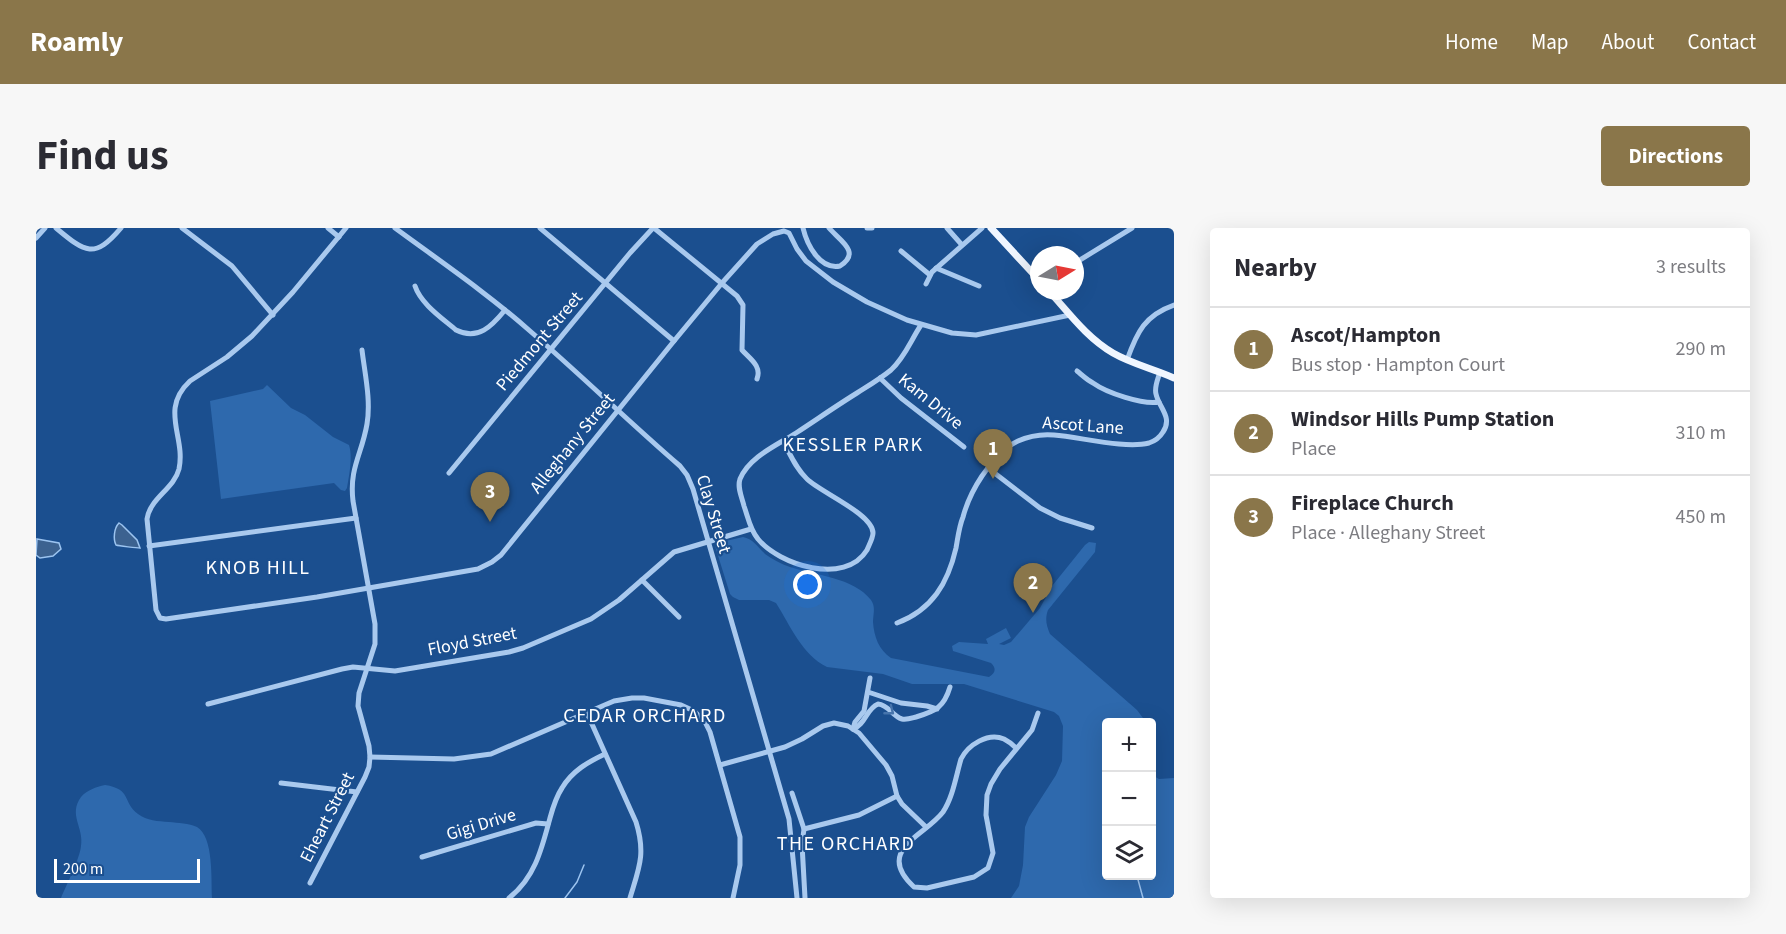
<!DOCTYPE html>
<html lang="en">
<head>
<meta charset="utf-8">
<style>
	:root { --surface:#fff; --page:#f7f7f7; --text:#2b2b33; --muted:#7c7c81; --line:#e1e1e2; --accent:#8a764a }
	body { margin:0; font-family:"Source Sans 3",sans-serif; background:var(--page); color:var(--text) }
	.controls { position:absolute; right:18px; bottom:18px; display:grid; overflow:hidden; border-radius:6px; box-shadow:0 6px 24px #0002 }
	.controls button { width:54px; height:54px; display:grid; place-items:center; padding:0; border:0; border-bottom:2px solid var(--line); background:var(--surface); color:var(--text); font:30px sans-serif }
	.compass { position:absolute; left:994px; top:18px; width:54px; height:54px; border-radius:50%; background:var(--surface); box-shadow:0 6px 24px #0002; rotate:80deg }
	.scale { position:absolute; left:18px; bottom:15px; width:146px; box-sizing:border-box; padding-left:6px; border:3px solid #fff; border-top:0; font-size:16px; line-height:21px; white-space:nowrap; color:#fff; -webkit-text-stroke:4px #1b4f8f; paint-order:stroke }
	.you { position:absolute; left:772px; top:357px; width:21px; height:21px; margin:-15px; border:4px solid #fff; border-radius:50%; background:#1a73e8; box-shadow:0 0 0 9px #1a73e833 }
	.badge { display:grid; place-items:center; width:39px; height:39px; border-radius:50%; background:var(--accent); color:#fff; font-size:20px; font-weight:700 }
	.pin { position:absolute; translate:-50% -50px; filter:drop-shadow(0 2px 3px #0008) }
	.pin::after { content:''; position:absolute; top:32px; width:21px; height:18px; background:inherit; clip-path:polygon(0 0,100% 0,50% 100%) }
	.list { margin:0; padding:0; list-style:none }
	h2 { display:flex; justify-content:space-between; align-items:center; height:78px; margin:0; padding:0 24px; font-size:26px }
	h2 small { font-size:20px; font-weight:400; color:var(--muted) }
	.list li { display:grid; grid-template-columns:39px 1fr auto; gap:18px; align-items:center; box-sizing:border-box; height:84px; padding:0 24px; border-top:2px solid var(--line) }
	.list b { display:block; font-size:22px; white-space:nowrap }
	.list p { margin:0; font-size:20px; white-space:nowrap; color:var(--muted) }
	.list em { font-size:20px; font-style:normal; color:var(--muted) }
	.icon { flex:none; width:33px; height:33px; fill:none; stroke:currentColor; stroke-width:2; stroke-linecap:round; stroke-linejoin:round }
	.map { position:relative; flex:none; width:1138px; height:670px; overflow:hidden; border-radius:6px }
	header { display:flex; align-items:center; gap:36px; box-sizing:border-box; height:84px; padding:0 30px; background:var(--accent); color:#fff }
	header strong { font-size:28px }
	nav { display:flex; gap:33px; margin-inline-start:auto; font-size:21px }
	.intro { display:flex; align-items:center; justify-content:space-between; box-sizing:border-box; height:144px; padding:0 36px }
	h1 { margin:0; font-size:42px }
	.button { padding:15px 27px; border-radius:6px; background:var(--accent); color:#fff; font-size:21px; font-weight:700 }
	main { display:flex; gap:36px; padding:0 36px }
	aside { flex:1; background:var(--surface); border-radius:6px; box-shadow:0 6px 24px #0002 }
	.map>svg:first-child { display:block }
	.green { fill:#2e69ad }
	.water { fill:#3c6290; stroke:#9cc4f0; stroke-width:1.5 }
	.lines { fill:none; stroke-linecap:round; stroke-linejoin:round }
	.stream { stroke:#9cc4f0; stroke-width:1.5 }
	.minor { stroke:#a9c9ee; stroke-width:5 }
	.major { stroke:#f0f6ff; stroke-width:7 }
	.oneway { stroke:#4674ac }
	.labels { text-anchor:middle; stroke-width:4.5; stroke-linejoin:round; paint-order:stroke }
	.street-label { font-size:18px; fill:#fff; stroke:#1b4f8f }
	.neighbourhood-label { font-size:20px; letter-spacing:1.5px; fill:#fff; stroke:#1b4f8f }
</style>
</head>
<body>
<header>
<strong>Roamly</strong>
<nav><a>Home</a><a>Map</a><a>About</a><a>Contact</a></nav>
</header>
<div class="intro"><h1>Find us</h1><a class="button">Directions</a></div>
<main>
<div class="map">
<svg width="1138" height="670" viewBox="0 0 1138 670">
	<rect width="100%" height="100%" fill="#1b4f8f"/>
	<g class="green">
		<path d="M231,157L255,180L269,187L297,209L313,217C317,229 313,248 311,260L309,263L305,262L298,255L185,271L174,173L227,161Z"/>
		<path d="M707,309C717,311 722,319 729,326C736,331 745,336 754,339C780,348 817,349 835,372C840,379 837,386 837,394C838,409 843,422 855,430L953,449C959,445 961,441 955,435L917,423L916,418L923,414L952,416L950,411L970,400L975,410L963,416L968,417L975,414L1004,380L1016,358L1049,317L1053,314L1060,315L1059,324L1012,382C1009,390 1010,397 1014,406L1101,482L1107,490V494H1070V648H1116V547L1123,551L1138,550V670H975L983,658L987,637L989,599L993,589L1020,547L1026,533L1027,498L1023,488L1018,484L928,456H876L847,446L791,439C766,427 754,397 740,375L733,372H703L697,369L694,366L679,318L681,315Z"/>
		<path d="M69,557C96,561 86,574 102,586C111,593 122,593 133,594C142,595 153,595 161,599C178,609 175,652 176,670H25C30,658 44,630 45,618C48,599 32,587 45,569C51,562 60,559 69,557Z"/>
	</g>
	<g class="water">
		<path d="M83,295L86,297L101,312L104,320C101,320 83,318 80,317C77,311 78,300 83,295Z"/>
		<polygon points="1,311 23,315 25,321 17,328 4,330 0,327"/>
	</g>
	<g class="lines">
		<g class="stream">
			<polyline points="1101,648 1107,670"/>
			<polyline points="529,670 541,654 548,637"/>
		</g>
		<g class="minor">
			<path d="M20,0C49,24 58,32 85,0"/>
			<polyline points="146,0 196,38 237,87"/>
			<polyline points="292,0 303,9"/>
			<path d="M310,0L257,64L216,108L191,129L154,153C123,182 150,208 143,241C138,261 114,270 111,291L120,382L124,390L130,391L281,369L442,341L456,334L465,327L638,113L686,55L721,16L737,6L748,3L753,5L761,21L770,33L797,54L831,74L871,92L916,105L940,107L1034,87"/>
			<path d="M359,0C404,33 451,65 494,103C545,147 593,194 644,238L651,247L657,261L753,591L761,670"/>
			<polyline points="504,0 638,113"/>
			<path d="M618,0L701,68L707,77L706,122C714,131 726,138 721,151"/>
			<path d="M767,0C771,17 784,42 804,38C826,24 803,12 793,0"/>
			<polyline points="831,0 836,0"/>
			<polyline points="911,0 926,17"/>
			<polyline points="0,10 9,0"/>
			<polyline points="865,23 894,47"/>
			<polyline points="1039,35 1096,0"/>
			<polyline points="900,40 943,58"/>
			<polyline points="890,56 896,44 946,0"/>
			<path d="M379,58C385,76 406,90 420,102C442,113 456,98 469,82"/>
			<path d="M1091,132C1101,104 1109,87 1138,77"/>
			<path d="M1041,143C1046,147 1051,152 1057,155C1071,165 1107,177 1123,174"/>
			<polyline points="844,150 865,170 928,219"/>
			<path d="M747,213C754,226 760,241 771,251C784,264 837,286 837,305C837,310 833,317 831,322C809,358 743,337 722,311C714,302 712,289 708,278C706,269 701,260 704,251C713,229 741,217 760,205C780,192 800,178 821,165C832,158 844,151 855,142C869,129 875,112 885,97"/>
			<polyline points="952,240 1004,280 1024,290 1056,300"/>
			<polyline points="413,245 594,25 617,0"/>
			<polyline points="113,318 320,290"/>
			<polyline points="606,352 643,389"/>
			<path d="M861,395C896,382 912,355 920,320C922,309 923,299 927,289C931,274 938,260 946,248C956,234 967,220 982,213C993,208 1006,206 1018,207C1044,209 1089,221 1113,215C1119,213 1124,209 1127,204C1137,189 1123,180 1120,166C1118,159 1122,151 1124,144"/>
			<polyline points="832,464 865,475 891,478 901,481"/>
			<polyline points="172,476 306,441 317,439 359,443 473,424 487,420 555,391 583,372 638,324 715,301"/>
			<path d="M551,485L600,594C610,626 603,640 594,670"/>
			<path d="M817,501C830,496 830,481 842,476C853,477 856,488 866,491C871,492 876,490 880,489C900,483 908,479 914,459"/>
			<polyline points="817,501 819,494 828,483 834,450"/>
			<path d="M980,520C977,517 972,513 968,511C952,504 932,517 925,531C920,548 917,569 907,584C889,608 838,622 878,659L891,660L938,649L952,640L957,625L950,587L951,567L955,556L964,541L996,502L1002,485"/>
			<polyline points="334,529 418,531 455,526 578,473 596,470 608,470 645,477 658,483 669,494 674,504 704,609 704,637 697,670"/>
			<polyline points="684,537 749,519 766,511 787,498 798,495 812,498 823,505 850,537 856,548 861,568 866,576 890,599"/>
			<polyline points="245,555 321,564"/>
			<polyline points="756,565 768,601 766,616 769,670"/>
			<polyline points="768,601 823,587 861,568"/>
			<polyline points="386,629 500,595 512,596"/>
			<path d="M274,655L329,549L333,539L334,529L333,518L322,478L323,465L339,416V396L317,273C313,240 326,226 331,196C335,172 329,147 326,122"/>
			<path d="M473,670C499,650 506,620 514,590C517,579 520,569 526,560C536,543 552,534 569,526"/>
		</g>
		<g class="major">
			<polyline points="955,0 1003,52"/>
			<path d="M1013,63C1033,85 1051,110 1077,125C1096,136 1118,141 1138,150"/>
		</g>
	</g>
	<defs><path id="oneway-chevron" d="M-2-3.5L2.5 0L-2 3.5" fill="none" stroke-width="1.6" stroke-linecap="round" stroke-linejoin="round" transform="scale(1.5)"/></defs>
	<use class="oneway" href="#oneway-chevron" transform="translate(854 483) rotate(38)"/>
	<g class="labels">
		<g class="street-label">
			<text transform="translate(503 113) rotate(-50)" y="6">Piedmont Street</text>
			<text transform="translate(895 173) rotate(39)" y="6">Kam Drive</text>
			<text transform="translate(1047 197) rotate(4)" y="6">Ascot Lane</text>
			<text transform="translate(536 215) rotate(-51)" y="6">Alleghany Street</text>
			<text transform="translate(678 286) rotate(73)" y="6">Clay Street</text>
			<text transform="translate(436 413) rotate(-11)" y="6">Floyd Street</text>
			<text transform="translate(291 589) rotate(-63)" y="6">Eheart Street</text>
			<text transform="translate(445 596) rotate(-17)" y="6">Gigi Drive</text>
		</g>
		<g class="neighbourhood-label">
			<text x="817" y="223">KESSLER PARK</text>
			<text x="222" y="346">KNOB HILL</text>
			<text x="609" y="494">CEDAR ORCHARD</text>
			<text x="810" y="622">THE ORCHARD</text>
		</g>
	</g>
</svg>
<div class="controls">
<button>+</button>
<button>−</button>
<button><svg class="icon" aria-label="layers" viewBox="0 0 24 24"><path d="M12 4l9 5-9 5-9-5zM3 14l9 5 9-5"/></svg></button>
</div>
<svg class="compass" viewBox="-18 -18 36 36"><path d="M0-13l5 13h-10z" fill="#e53935"/><path d="M0 13l5-13h-10z" fill="#7c7c81"/></svg>
<div class="scale">200 m</div>
<div class="you"></div>
<div class="pin badge" style="left:957px;top:251px">1</div>
<div class="pin badge" style="left:997px;top:385px">2</div>
<div class="pin badge" style="left:454px;top:294px">3</div>
</div>
<aside>
<h2>Nearby<small>3 results</small></h2>
<ul class="list">
<li><span class="badge">1</span><div><b>Ascot/Hampton</b><p>Bus stop · Hampton Court</p></div><em>290 m</em></li>
<li><span class="badge">2</span><div><b>Windsor Hills Pump Station</b><p>Place</p></div><em>310 m</em></li>
<li><span class="badge">3</span><div><b>Fireplace Church</b><p>Place · Alleghany Street</p></div><em>450 m</em></li>
</ul>
</aside>
</main>
</body>
</html>
